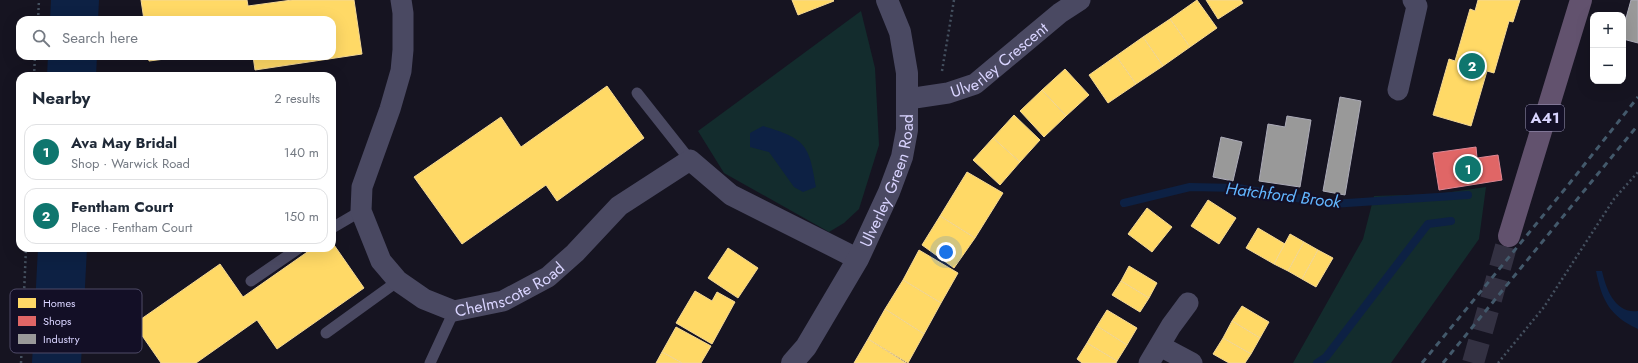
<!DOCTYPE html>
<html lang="en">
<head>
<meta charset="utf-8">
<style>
	:root { --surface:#fff; --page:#f6f6f7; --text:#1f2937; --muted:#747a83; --line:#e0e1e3; --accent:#0f766e }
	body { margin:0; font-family:Jost,sans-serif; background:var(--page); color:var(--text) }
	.controls { position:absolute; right:12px; top:12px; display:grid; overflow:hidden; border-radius:8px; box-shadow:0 4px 16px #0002 }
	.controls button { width:36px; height:36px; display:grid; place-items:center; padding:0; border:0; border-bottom:1px solid var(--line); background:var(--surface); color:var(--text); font:20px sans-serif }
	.you { position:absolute; left:946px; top:252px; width:14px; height:14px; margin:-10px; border:3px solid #fff; border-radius:50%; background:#1a73e8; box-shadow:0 0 0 6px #1a73e833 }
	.badge { display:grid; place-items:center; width:26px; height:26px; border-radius:50%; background:var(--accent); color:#fff; font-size:13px; font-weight:700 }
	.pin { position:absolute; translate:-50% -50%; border:2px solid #fff; box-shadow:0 1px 4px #0006 }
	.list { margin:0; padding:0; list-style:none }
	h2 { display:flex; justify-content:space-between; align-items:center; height:52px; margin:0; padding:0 16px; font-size:17px }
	h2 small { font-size:13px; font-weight:400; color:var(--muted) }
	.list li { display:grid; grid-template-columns:26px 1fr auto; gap:12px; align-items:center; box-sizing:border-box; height:56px; margin:0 8px 8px; padding:0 8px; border:1px solid var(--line); border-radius:12px }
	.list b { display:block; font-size:15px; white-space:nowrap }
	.list p { margin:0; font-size:13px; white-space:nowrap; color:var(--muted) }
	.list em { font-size:13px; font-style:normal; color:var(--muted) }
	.icon { flex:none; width:22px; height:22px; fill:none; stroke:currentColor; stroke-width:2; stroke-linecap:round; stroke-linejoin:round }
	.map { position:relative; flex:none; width:1638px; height:363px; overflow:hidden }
	.search { position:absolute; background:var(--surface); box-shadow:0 4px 16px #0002; left:16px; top:16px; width:320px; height:44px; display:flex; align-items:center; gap:10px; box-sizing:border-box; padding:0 14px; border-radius:12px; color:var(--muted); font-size:15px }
	.panel { position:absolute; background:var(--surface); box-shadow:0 4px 16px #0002; left:16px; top:72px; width:320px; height:180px; border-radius:12px }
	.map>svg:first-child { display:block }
	.green { fill:#132c2d }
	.water { fill:#0d2144 }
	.homes { fill:#ffd966; stroke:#f4d894 }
	.shops { fill:#e06666; stroke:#de8794 }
	.industry { fill:#999; stroke:#acabb8 }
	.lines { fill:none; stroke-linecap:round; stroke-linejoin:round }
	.stream { stroke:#0d2144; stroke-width:8 }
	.trunk-tunnel { stroke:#333142; stroke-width:22; stroke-dasharray:22 11; stroke-linecap:butt }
	.path { stroke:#44505f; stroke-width:2.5; stroke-dasharray:2 3; stroke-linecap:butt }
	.service { stroke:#4a4962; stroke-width:11 }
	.minor { stroke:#4a4962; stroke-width:21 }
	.tertiary { stroke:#4a4962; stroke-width:22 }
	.trunk { stroke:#62526e; stroke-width:22 }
	.rail { stroke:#43596b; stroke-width:3; stroke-dasharray:6 5; stroke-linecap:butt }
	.labels { text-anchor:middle; stroke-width:4; stroke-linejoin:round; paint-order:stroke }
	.shield { fill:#130f26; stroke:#9e99be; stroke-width:1 }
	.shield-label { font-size:15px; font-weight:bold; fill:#d9d4ff }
	.street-label { font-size:16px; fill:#d9d4ff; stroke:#130f26 }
	.water-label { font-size:17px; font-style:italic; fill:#62b6ff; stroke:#130f26 }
	.key { fill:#130f26; stroke:#4e4a67; stroke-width:1 }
	.key-label { font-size:11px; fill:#d9d4ff }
</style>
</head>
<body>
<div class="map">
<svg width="1638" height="363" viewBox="0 0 1638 363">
	<rect width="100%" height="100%" fill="#161421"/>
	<g class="green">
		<polygon points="861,11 875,68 879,145 859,209 844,223 829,232 724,173 698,131"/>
		<polygon points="1486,187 1479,239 1391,363 1293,363 1363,239 1374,196 1437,194"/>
	</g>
	<g class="water">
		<polygon points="51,0 99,0 98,20 50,20"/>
		<polygon points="48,56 97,56 96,76 47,76"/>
		<path d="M763,126C805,139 809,143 816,187L803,192L794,187L769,152L750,147V133Z"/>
		<polygon points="38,248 87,248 81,363 32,363"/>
		<path d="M1602,271C1606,289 1615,314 1638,311V329C1610,316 1602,301 1596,271Z"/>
	</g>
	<g class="homes">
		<polygon points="141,0 247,0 248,6 292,0 354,0 362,54 255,70 253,56 332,56 332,20 144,20"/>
		<polygon points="792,0 833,0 834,1 798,15"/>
		<polygon points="1197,0 1217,28 1190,47 1170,19"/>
		<polygon points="1206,0 1241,0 1243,3 1218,19"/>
		<polygon points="1478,0 1520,0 1513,22 1509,21 1494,73 1487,71 1471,126 1433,115 1449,59 1455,61 1470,9 1475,11"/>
		<polygon points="1170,19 1190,47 1163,66 1143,37"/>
		<polygon points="1143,37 1163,66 1136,84 1116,56"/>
		<polygon points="148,56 189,56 149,61"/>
		<polygon points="1116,56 1136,84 1108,103 1089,75"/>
		<polygon points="1065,69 1089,95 1066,116 1042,90"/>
		<polygon points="607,86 644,138 557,201 546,185 462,244 414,177 501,117 521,147"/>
		<polygon points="1042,90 1066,116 1044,137 1020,111"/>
		<polygon points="1014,115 1040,140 1020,162 993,138"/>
		<polygon points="993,138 1020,162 1000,185 973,160"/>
		<polygon points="967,172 1003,193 975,238 940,216"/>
		<polygon points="1208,200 1236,218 1219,244 1191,226"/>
		<polygon points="1147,208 1172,227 1152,252 1128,234"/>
		<polygon points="940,216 975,238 954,268 922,245"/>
		<polygon points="1258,228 1285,244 1274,264 1246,248"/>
		<polygon points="1290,234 1304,242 1288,271 1274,264"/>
		<polygon points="332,242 364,288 277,349 257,320 196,363 161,363 134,324 220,264 243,297 313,248 332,248"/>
		<polygon points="1304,242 1318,250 1302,279 1288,271"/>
		<polygon points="728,248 758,268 738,298 708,278"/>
		<polygon points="919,250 958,273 941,303 903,280"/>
		<polygon points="1318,250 1333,258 1316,287 1302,279"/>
		<polygon points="1129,266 1157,283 1149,298 1121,281"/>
		<polygon points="903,280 941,303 924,334 885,309"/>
		<polygon points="1121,281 1149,298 1140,312 1112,295"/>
		<polygon points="695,291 712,301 717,292 735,302 712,344 676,323"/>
		<polygon points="1242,306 1269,322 1260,338 1232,321"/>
		<polygon points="885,309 924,334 908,363 868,339"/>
		<polygon points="1107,310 1137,328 1127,345 1097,326"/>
		<polygon points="1232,321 1260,338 1251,354 1223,338"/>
		<polygon points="1097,326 1127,345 1117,361 1087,343"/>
		<polygon points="676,327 711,346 701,363 682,363 662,352"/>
		<polygon points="1223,338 1251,354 1245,363 1229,363 1213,354"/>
		<polygon points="868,339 906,363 854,363"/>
		<polygon points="1087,343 1117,361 1116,363 1082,363 1077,359"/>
		<polygon points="662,352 682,363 656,363"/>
	</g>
	<polygon class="shops" points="1476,147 1477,158 1498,155 1502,180 1439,190 1433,153"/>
	<g class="industry">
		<polygon points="1631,0 1638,0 1638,43 1623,39 1623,29"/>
		<polygon points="1340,97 1361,101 1345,195 1323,191"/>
		<polygon points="1287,116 1311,120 1300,187 1259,181 1268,124 1285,127"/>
		<polygon points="1221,137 1242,142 1233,181 1213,177"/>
	</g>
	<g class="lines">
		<g class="stream">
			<polyline points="1124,203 1190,187 1238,188 1332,204 1468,195"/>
			<polyline points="1317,363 1326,357 1428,224 1451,221"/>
		</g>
		<polyline class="trunk-tunnel" points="1473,363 1509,236"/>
		<g class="path">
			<polyline points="38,20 39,0"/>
			<polyline points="942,71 954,0"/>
			<polyline points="34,76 35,56"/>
			<polyline points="21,363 26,248"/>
			<polyline points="1498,363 1544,307 1614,199 1638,172"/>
		</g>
		<g class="service">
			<polyline points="637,93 690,160"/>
			<polyline points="332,228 361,211"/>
			<polyline points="251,281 299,248"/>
			<polyline points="326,333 398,281"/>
			<polyline points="430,363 454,311"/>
		</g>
		<g class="minor">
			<path id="s1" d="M401,0L403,13V50L401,71L390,109L362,187L361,211L381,261L398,281L424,299L454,311L503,301L548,277L575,253L619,206L690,160L731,195L858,259"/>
			<polyline points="1398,90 1417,6 1413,0"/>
			<path id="s2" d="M908,99L948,93L975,84L1060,13L1080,0"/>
			<polyline points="1160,346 1192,363"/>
			<polyline points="1149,363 1171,326 1188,303"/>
		</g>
		<path class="tertiary" id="s3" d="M792,363L806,347L858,259L889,192L902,157L907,130V73L900,32L887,0"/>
		<polyline class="trunk" points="1509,236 1581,0"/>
		<g class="rail">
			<polyline points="1422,363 1569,184 1638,97"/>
			<polyline points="1443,363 1638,125"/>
		</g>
	</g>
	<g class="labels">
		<rect class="shield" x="1526" y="105" width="38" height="26" rx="3"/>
		<g class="shield-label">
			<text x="1545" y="123">A41</text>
		</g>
		<g class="street-label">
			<text dy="6" stroke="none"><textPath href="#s2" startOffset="102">Ulverley Crescent</textPath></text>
			<text dy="6" stroke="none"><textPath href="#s3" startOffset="208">Ulverley Green Road</textPath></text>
			<text dy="6" stroke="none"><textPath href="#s1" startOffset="422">Chelmscote Road</textPath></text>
		</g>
		<g class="water-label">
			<text transform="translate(1283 195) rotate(7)" y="6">Hatchford Brook</text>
		</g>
	</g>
	<rect x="10" y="289" width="132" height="64" rx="6" class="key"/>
	<rect x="18" y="298" width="18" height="10" fill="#ffd966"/>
	<rect x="18" y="316" width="18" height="10" fill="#e06666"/>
	<rect x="18" y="334" width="18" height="10" fill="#999"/>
	<g class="key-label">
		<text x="43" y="307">Homes</text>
		<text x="43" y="325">Shops</text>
		<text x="43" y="343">Industry</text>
	</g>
</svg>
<div class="controls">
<button>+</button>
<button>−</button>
</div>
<div class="you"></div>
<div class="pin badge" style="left:1468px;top:169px">1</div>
<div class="pin badge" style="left:1472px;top:66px">2</div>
<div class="search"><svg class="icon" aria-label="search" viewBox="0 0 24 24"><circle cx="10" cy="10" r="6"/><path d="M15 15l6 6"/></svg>Search here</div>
<section class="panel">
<h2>Nearby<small>2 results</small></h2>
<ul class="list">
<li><span class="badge">1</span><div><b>Ava May Bridal</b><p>Shop · Warwick Road</p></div><em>140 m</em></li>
<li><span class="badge">2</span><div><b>Fentham Court</b><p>Place · Fentham Court</p></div><em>150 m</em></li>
</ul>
</section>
</div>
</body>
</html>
